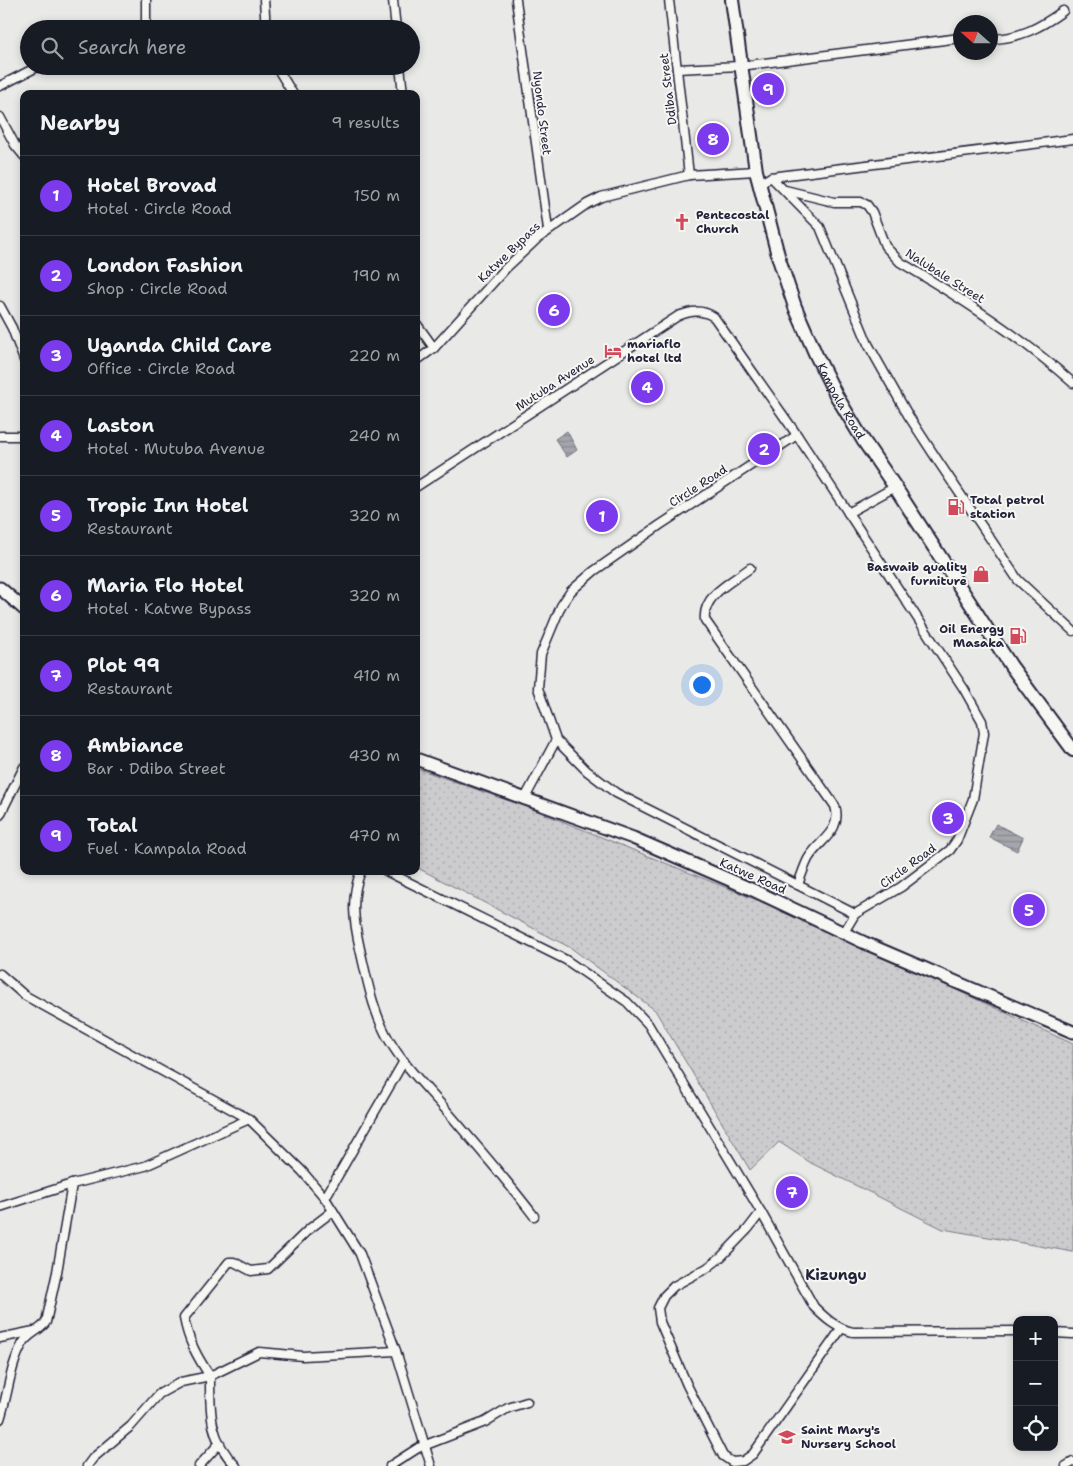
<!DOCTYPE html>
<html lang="en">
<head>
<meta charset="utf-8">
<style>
	:root { --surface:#171b24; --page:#20242c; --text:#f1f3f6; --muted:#9ea1a6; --line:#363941; --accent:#7c3aed }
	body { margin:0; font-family:"Shantell Sans",sans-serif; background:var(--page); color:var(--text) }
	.controls { position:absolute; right:15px; bottom:15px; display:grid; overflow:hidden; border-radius:10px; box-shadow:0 2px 8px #0003 }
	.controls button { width:45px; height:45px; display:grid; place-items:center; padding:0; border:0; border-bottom:1px solid var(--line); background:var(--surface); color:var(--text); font:25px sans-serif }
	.compass { position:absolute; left:953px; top:15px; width:45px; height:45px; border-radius:50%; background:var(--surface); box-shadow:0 2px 8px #0003; rotate:291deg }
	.you { position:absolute; left:701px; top:684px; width:18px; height:18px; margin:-12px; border:4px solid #fff; border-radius:50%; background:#1a73e8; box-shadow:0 0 0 8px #1a73e833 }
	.badge { display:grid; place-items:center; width:32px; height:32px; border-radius:50%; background:var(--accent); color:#fff; font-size:16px; font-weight:700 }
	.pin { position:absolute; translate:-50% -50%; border:2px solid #fff; box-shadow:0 1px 5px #0006 }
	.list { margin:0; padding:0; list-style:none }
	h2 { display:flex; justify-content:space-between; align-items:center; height:65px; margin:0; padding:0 20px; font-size:21px }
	h2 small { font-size:16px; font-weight:400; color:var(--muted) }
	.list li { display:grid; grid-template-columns:32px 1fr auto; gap:15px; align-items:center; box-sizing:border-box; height:80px; padding:0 20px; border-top:1px solid var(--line) }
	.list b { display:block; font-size:19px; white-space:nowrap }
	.list p { margin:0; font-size:16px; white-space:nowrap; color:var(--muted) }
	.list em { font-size:16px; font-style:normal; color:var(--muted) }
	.icon { flex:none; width:28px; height:28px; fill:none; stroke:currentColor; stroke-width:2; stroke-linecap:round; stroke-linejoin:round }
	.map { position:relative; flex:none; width:1073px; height:1466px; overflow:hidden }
	.search { position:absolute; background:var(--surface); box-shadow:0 2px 8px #0003; left:20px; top:20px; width:400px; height:55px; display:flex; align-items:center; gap:12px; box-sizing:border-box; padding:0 18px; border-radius:28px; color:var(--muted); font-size:19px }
	.panel { position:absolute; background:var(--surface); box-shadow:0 2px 8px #0003; left:20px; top:90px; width:400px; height:785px; border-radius:10px }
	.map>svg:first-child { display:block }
	.green { fill:url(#green-dots); stroke:#777784 }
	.water { fill:url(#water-rules); stroke:#71717f }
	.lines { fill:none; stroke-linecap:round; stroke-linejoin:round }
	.street-casing { stroke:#22223b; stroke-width:11 }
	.secondary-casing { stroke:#22223b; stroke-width:15 }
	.primary-casing { stroke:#22223b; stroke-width:16 }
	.street { stroke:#f6f6f2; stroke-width:8 }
	.secondary { stroke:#f6f6f2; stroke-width:11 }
	.primary { stroke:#f6f6f2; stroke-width:12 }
	.labels { text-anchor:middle; stroke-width:4; stroke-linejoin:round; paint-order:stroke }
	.street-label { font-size:12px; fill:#22223b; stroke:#f6f6f2 }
	.poi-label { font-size:12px; font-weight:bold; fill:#22223b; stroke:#f6f6f2; text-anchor:start }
	.quarter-label { font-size:15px; font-weight:bold; fill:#22223b; stroke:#f6f6f2 }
</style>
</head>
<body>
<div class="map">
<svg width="1073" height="1466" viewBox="0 0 1073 1466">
	<defs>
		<pattern id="green-dots" width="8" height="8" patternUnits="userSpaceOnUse" patternTransform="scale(1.25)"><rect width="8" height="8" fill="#ccccce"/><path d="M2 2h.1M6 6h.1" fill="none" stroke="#afafb2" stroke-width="1.8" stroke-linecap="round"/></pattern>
		<pattern id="water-rules" width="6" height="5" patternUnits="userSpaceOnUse" patternTransform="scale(1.25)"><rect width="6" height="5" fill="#a5a5ac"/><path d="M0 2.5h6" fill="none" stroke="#86868d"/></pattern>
	</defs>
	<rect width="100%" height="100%" fill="#e9e9e7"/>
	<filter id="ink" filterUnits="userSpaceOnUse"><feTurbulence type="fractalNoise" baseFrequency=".02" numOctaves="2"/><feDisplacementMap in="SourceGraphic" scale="10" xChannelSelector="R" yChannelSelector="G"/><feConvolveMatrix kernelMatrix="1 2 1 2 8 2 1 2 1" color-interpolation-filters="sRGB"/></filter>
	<g filter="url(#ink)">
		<polygon class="green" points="416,768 532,809 801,918 1073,1044 1073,1252 943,1229 811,1163 779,1142 750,1170 655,1010 571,948 416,867"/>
		<g class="water">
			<polygon points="567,431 577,450 567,457 555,439"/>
			<polygon points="996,824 1023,838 1017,851 989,837"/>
		</g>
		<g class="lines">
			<g class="street-casing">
				<g id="street">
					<polyline points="264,0 266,29"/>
					<polyline points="393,0 396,29"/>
					<polyline points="516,0 548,229"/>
					<polyline points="669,0 689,175"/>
					<polyline points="146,29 146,0"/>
					<polyline points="222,29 265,24"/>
					<path d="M990,39C1019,39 1041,27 1063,11"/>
					<polyline points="276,66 293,94"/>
					<polyline points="400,66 403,94"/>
					<polyline points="677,69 740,66 960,38"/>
					<polyline points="0,86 39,66"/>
					<polyline points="0,117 15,145 24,156"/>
					<polyline points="771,177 820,227 868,344 908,415 938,461 1018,580 1073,631"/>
					<polyline points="759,184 771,177 1073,139"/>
					<path d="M785,190L834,202H861L867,205L872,212L885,246L900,262C961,298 1020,336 1073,383"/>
					<polyline points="0,306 12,328 24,360"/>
					<polyline points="416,323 434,348"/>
					<polyline points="416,361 434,348 506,268 537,239 587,204 601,197 689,175 756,171"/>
					<polyline points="0,436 24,436"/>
					<path d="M416,487L678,316C691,311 701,309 714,317L797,435"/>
					<polyline points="848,513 895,487"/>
					<path d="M750,568C732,582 702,595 705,620L835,806C843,831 819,840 808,859C804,867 801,876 798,885"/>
					<polyline points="524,800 556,740"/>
					<polyline points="0,815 24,767"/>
					<path d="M361,871C350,898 354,922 360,949C367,979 373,1013 389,1040C404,1066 427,1088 446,1110C476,1145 506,1179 534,1216"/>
					<path d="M386,871L566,960L627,1002L648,1024L761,1212L814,1307C826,1319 836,1328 853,1332L1017,1331"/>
					<polyline points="843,934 855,914 901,887 950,850 957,840 973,799 984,733 982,721 964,689 797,435 660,525 594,571 571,591 561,606 541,654 538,688 556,740 587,771 616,793 855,914"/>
					<polyline points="0,974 24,995 249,1119 302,1171 325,1198 360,1254 396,1351 431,1466"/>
					<polyline points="325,1198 404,1061"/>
					<polyline points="0,1207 72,1184 145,1166 249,1119"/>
					<polyline points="761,1212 748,1229 721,1257 707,1268 674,1286 664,1296 658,1308 660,1322 687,1385 723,1456 732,1462 743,1461 753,1454 841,1329"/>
					<polyline points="1054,1333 1073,1334"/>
					<polyline points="0,1338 34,1331"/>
					<path d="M0,1419C8,1395 10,1365 23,1343C29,1333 40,1331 46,1322L57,1272L72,1184"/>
					<path d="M87,1466L93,1458L131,1426L159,1394L181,1382L210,1376C197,1357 188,1340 184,1318L229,1262H234L251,1271L268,1269L308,1230L333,1211"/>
					<polyline points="199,1466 218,1445"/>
					<path d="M236,1466C209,1439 210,1412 210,1376L259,1352L303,1356L396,1351"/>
					<polyline points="390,1466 418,1448 485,1422 508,1408 527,1402"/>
					<polyline points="1066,1466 1073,1462"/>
				</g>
			</g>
			<g class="secondary-casing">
				<g id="secondary">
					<polyline points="0,588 24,609"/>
					<polyline points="416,759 633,838 753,890 865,943 1073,1032"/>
				</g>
			</g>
			<g class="primary-casing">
				<g id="primary">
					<path id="s1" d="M732,0L756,171L779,259L795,307L816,355L836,395L863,440L895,487L1011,666L1073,750"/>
				</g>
			</g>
			<use href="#street" class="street"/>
			<use href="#secondary" class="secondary"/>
			<use href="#primary" class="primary"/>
		</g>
	</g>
	<defs>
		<g id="church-bare" transform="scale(1.35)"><path d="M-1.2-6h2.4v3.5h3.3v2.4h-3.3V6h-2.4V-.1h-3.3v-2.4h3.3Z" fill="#d1495b" stroke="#f6f6f2" stroke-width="2.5" paint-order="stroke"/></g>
		<g id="hotel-bare" transform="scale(1.35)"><path d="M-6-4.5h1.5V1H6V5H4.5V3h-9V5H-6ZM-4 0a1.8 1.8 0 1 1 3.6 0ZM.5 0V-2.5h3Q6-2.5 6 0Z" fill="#d1495b" stroke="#f6f6f2" stroke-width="2.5" paint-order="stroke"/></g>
		<g id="fuel-bare" transform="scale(1.35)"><path d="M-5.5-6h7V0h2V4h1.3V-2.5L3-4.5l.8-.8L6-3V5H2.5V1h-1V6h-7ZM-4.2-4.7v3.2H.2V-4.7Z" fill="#d1495b" stroke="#f6f6f2" stroke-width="2.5" paint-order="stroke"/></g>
		<g id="shop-bare" transform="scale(1.35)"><path d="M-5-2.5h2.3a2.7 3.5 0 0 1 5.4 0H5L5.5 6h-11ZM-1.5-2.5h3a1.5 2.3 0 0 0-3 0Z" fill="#d1495b" stroke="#f6f6f2" stroke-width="2.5" paint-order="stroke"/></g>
		<g id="school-bare" transform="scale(1.35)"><path d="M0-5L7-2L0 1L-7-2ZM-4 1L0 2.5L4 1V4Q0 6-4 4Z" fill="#d1495b" stroke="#f6f6f2" stroke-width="2.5" paint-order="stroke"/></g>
	</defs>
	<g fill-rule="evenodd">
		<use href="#church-bare" x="682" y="222"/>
		<use href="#hotel-bare" x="613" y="351"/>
		<use href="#fuel-bare" x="956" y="507"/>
		<use href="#shop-bare" x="981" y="574"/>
		<use href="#fuel-bare" x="1018" y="636"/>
		<use href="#school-bare" x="787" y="1437"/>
	</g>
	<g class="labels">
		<g class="street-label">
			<text transform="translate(668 89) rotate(-97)" y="4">Ddiba Street</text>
			<text transform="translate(542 113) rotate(83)" y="4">Nyondo Street</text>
			<text transform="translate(509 252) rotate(-44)" y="4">Katwe Bypass</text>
			<text transform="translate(945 276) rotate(32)" y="4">Nalubale Street</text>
			<text transform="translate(555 383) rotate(-33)" y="4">Mutuba Avenue</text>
			<text dy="4" stroke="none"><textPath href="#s1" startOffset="419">Kampala Road</textPath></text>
			<text transform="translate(698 486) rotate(-33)" y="4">Circle Road</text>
			<text transform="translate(908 866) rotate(-36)" y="4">Circle Road</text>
			<text transform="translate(753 876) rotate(24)" y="4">Katwe Road</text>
		</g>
		<g class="poi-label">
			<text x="696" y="219">Pentecostal<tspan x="696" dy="14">Church</tspan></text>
			<text x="627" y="348">mariaflo<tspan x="627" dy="14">hotel ltd</tspan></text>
			<text x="970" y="504">Total petrol<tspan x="970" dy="14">station</tspan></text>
			<text x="967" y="571" text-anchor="end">Baswaib quality<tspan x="967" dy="14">furniture</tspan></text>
			<text x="1004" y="633" text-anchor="end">Oil Energy<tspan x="1004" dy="14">Masaka</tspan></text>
			<text x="801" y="1434">Saint Mary's<tspan x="801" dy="14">Nursery School</tspan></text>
		</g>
		<g class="quarter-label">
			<text x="836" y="1280">Kizungu</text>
		</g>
	</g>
</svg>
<div class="controls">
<button>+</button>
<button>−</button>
<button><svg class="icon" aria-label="locate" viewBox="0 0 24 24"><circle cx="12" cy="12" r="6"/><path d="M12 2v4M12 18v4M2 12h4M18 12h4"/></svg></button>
</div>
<svg class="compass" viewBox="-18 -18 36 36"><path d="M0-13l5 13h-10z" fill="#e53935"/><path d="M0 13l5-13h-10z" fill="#9ea1a6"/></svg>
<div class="you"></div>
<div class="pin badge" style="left:602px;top:516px">1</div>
<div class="pin badge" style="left:764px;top:449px">2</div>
<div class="pin badge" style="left:948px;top:818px">3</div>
<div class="pin badge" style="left:647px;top:387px">4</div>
<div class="pin badge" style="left:1029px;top:910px">5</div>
<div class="pin badge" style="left:554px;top:310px">6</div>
<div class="pin badge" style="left:792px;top:1192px">7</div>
<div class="pin badge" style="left:713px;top:139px">8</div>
<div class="pin badge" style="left:768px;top:89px">9</div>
<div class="search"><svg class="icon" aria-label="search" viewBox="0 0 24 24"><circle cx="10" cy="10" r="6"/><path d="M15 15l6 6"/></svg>Search here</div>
<section class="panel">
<h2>Nearby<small>9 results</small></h2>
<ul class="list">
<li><span class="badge">1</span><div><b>Hotel Brovad</b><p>Hotel · Circle Road</p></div><em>150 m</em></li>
<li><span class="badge">2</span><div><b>London Fashion</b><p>Shop · Circle Road</p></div><em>190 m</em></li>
<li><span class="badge">3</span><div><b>Uganda Child Care</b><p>Office · Circle Road</p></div><em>220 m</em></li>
<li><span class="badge">4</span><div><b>Laston</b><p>Hotel · Mutuba Avenue</p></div><em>240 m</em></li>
<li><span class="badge">5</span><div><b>Tropic Inn Hotel</b><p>Restaurant</p></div><em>320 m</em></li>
<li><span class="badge">6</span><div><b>Maria Flo Hotel</b><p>Hotel · Katwe Bypass</p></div><em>320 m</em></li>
<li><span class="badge">7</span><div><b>Plot 99</b><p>Restaurant</p></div><em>410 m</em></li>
<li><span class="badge">8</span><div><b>Ambiance</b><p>Bar · Ddiba Street</p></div><em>430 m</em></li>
<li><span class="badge">9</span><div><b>Total</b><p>Fuel · Kampala Road</p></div><em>470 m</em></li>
</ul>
</section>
</div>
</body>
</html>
